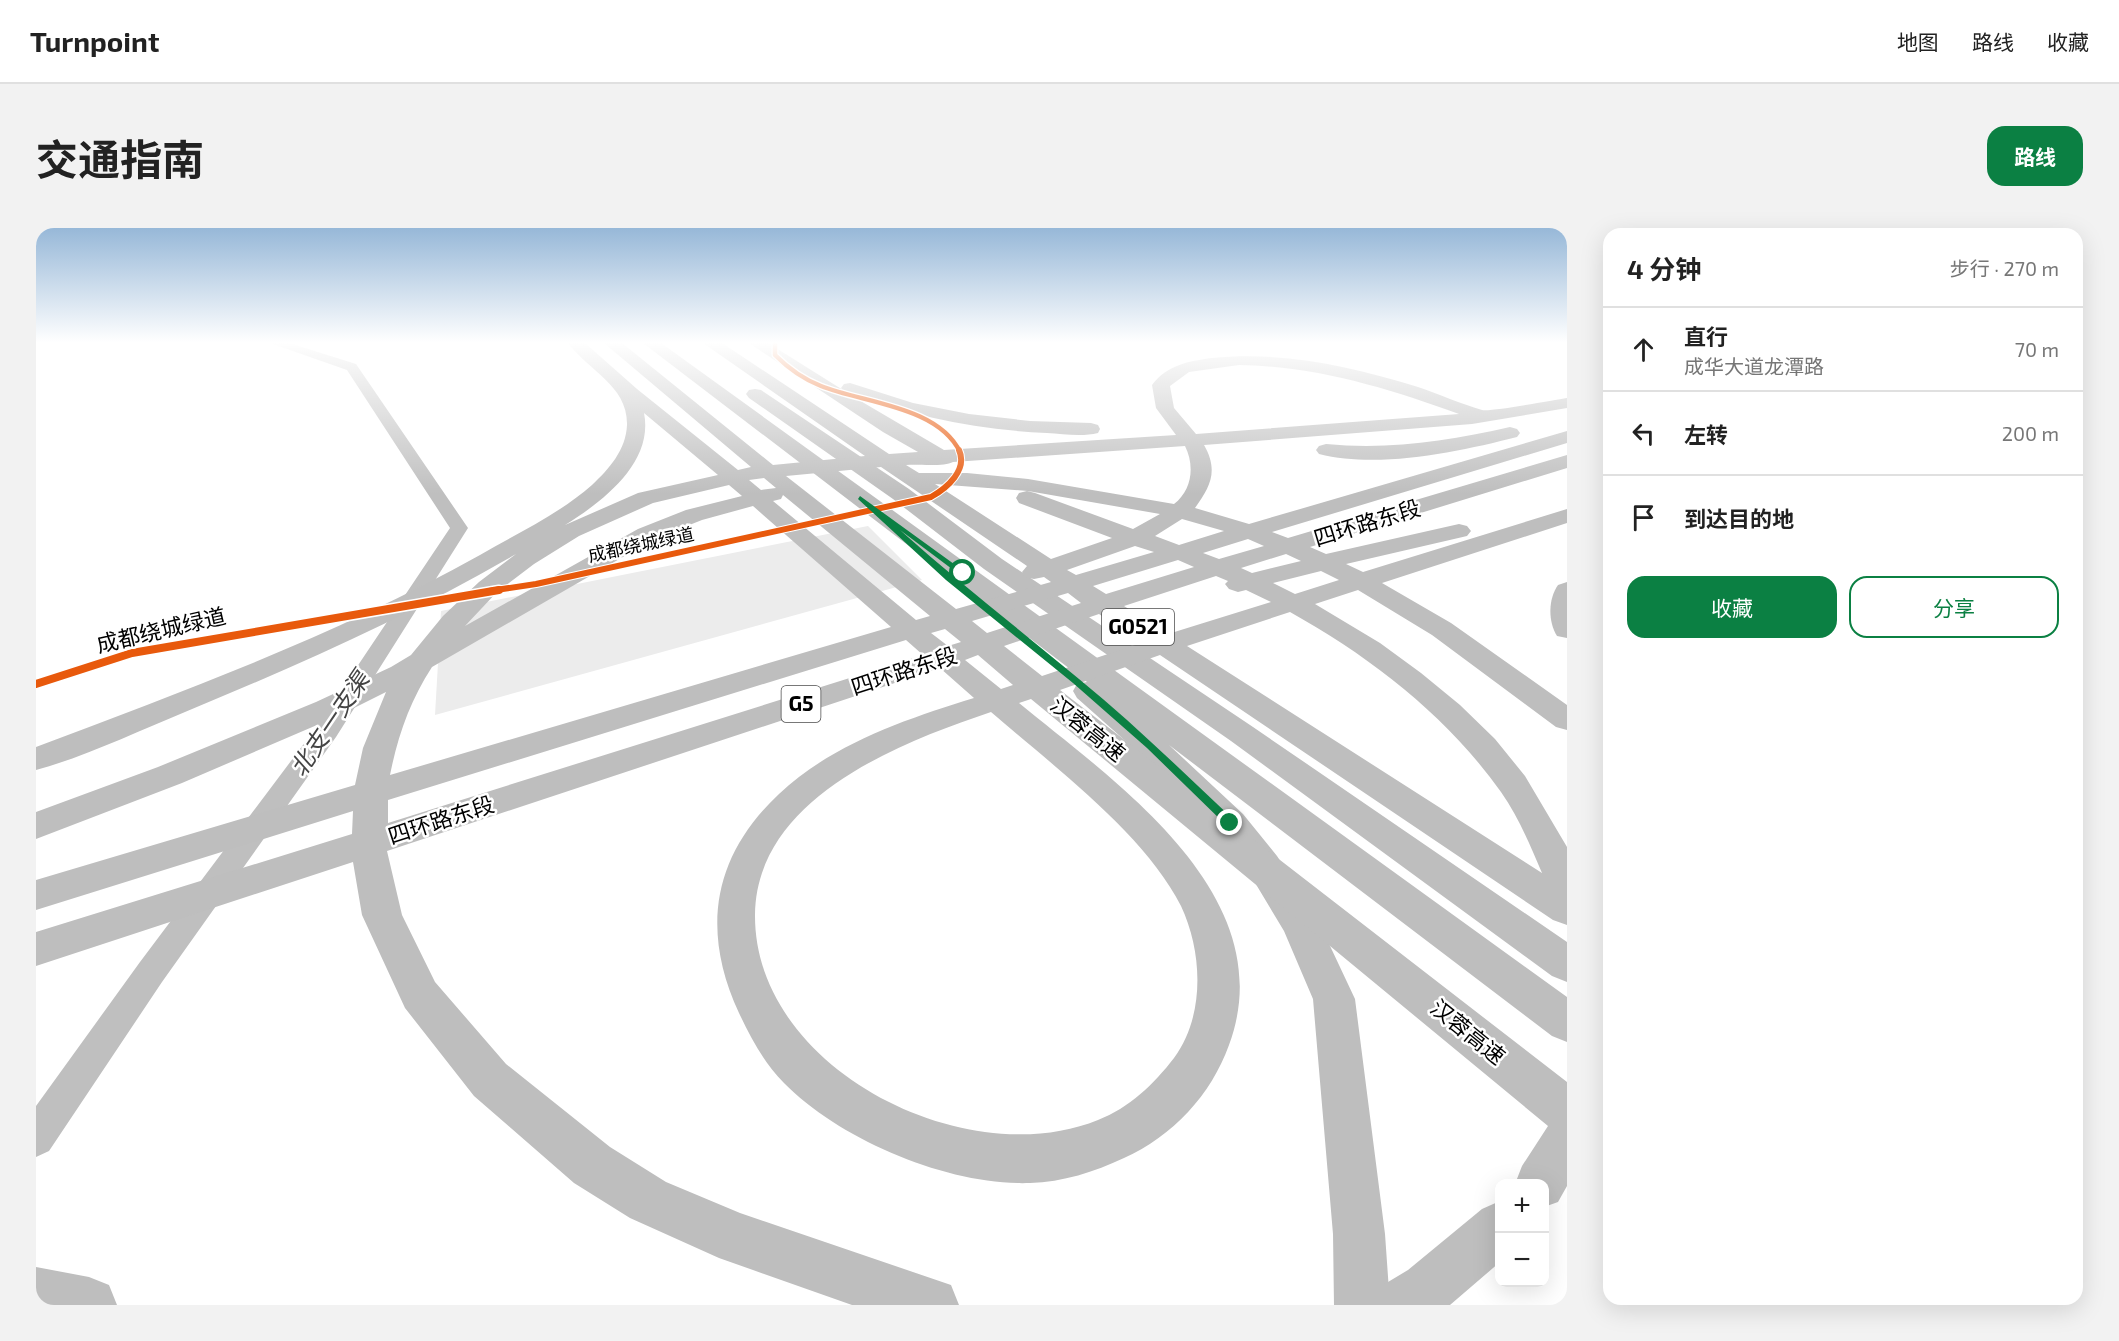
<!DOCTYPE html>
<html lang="zh">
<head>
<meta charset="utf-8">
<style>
	:root { --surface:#fff; --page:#f2f2f2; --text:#222; --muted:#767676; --line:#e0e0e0; --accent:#0b8043 }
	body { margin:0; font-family:"Exo 2","Noto Sans SC",sans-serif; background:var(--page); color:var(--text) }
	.controls { position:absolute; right:18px; bottom:18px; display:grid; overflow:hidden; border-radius:12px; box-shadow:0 6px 24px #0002 }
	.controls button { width:54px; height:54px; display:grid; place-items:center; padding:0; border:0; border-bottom:2px solid var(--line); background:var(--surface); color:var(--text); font:30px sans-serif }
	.stop { position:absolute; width:18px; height:18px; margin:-14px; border:4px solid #0b8043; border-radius:50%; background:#fff }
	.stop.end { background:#0b8043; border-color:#fff; box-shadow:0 2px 6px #0008 }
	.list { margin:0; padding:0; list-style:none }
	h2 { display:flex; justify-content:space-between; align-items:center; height:78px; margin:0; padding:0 24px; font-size:26px }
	h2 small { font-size:20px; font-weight:400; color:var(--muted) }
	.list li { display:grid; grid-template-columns:39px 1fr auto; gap:18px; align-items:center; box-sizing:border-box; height:84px; padding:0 24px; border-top:2px solid var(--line) }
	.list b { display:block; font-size:22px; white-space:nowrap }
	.list p { margin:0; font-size:20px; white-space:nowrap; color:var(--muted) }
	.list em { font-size:20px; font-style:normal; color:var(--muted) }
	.actions { display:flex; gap:12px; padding:18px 24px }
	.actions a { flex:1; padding:14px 0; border:2px solid var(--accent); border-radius:18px; text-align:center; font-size:21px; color:var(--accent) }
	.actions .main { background:var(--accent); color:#fff }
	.icon { flex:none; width:33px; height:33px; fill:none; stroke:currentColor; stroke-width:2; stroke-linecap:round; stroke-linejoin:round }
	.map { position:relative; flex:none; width:1531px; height:1077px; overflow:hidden; border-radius:18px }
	header { display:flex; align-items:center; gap:36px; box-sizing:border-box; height:84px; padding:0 30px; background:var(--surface); border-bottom:2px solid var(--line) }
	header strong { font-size:28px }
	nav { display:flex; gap:33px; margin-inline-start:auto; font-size:21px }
	.intro { display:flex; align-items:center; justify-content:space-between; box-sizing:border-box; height:144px; padding:0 36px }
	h1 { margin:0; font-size:42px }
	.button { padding:15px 27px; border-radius:18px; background:var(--accent); color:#fff; font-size:21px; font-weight:700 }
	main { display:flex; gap:36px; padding:0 36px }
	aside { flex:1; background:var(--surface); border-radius:18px; box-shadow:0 6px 24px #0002 }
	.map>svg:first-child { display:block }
	.green { fill:#ececec }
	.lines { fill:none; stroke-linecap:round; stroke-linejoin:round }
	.canal { fill:#bfbfbf; fill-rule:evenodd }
	.primary { fill:#bebebe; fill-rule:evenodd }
	.motorway { fill:#bebebe; fill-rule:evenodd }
	.cycleway-far2-casing { stroke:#fff; stroke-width:7 }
	.cycleway-far1-casing { stroke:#fff; stroke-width:8 }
	.cycleway-casing { stroke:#fff; stroke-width:11 }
	.cycleway-far2 { stroke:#e8590c; stroke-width:4.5 }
	.cycleway-far1 { stroke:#e8590c; stroke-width:6 }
	.cycleway { stroke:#e8590c; stroke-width:8 }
	.route { fill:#0b8043 }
	.labels { text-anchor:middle; stroke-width:5; stroke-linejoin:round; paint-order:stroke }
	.far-street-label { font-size:18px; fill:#000; stroke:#fff }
	.shield { fill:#fff; stroke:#4c4c4c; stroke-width:1.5 }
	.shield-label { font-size:21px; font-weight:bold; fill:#000 }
	.street-label { font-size:22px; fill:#000; stroke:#fff }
	.water-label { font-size:24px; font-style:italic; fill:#444; stroke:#fff }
</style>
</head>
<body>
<header>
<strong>Turnpoint</strong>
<nav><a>地图</a><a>路线</a><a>收藏</a></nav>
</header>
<div class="intro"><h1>交通指南</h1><a class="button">路线</a></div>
<main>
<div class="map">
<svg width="1531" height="1077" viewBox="0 0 1531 1077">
	<rect width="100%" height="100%" fill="#fff"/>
	<polygon class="green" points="832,298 886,352 399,487 405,383"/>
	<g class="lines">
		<polygon class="canal" points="234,115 253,115 320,136 432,300 300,509 126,754 13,923 0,929 0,878 104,734 282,497 414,300 311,142"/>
		<g class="primary">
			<polygon points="607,115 625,115 1531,769 1531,814 1516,808 1133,517 1207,586 1241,628 1279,686 1319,771 1349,1006 1354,1077 1298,1077 1297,1006 1277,771 1248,703 1215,648 1181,604 1103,525 1041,470 1037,463 1041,456 1051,454"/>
			<polygon points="719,161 725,162 873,261 966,331 1217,499 1531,714 1531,754 1516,748 1195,513 948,341 857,271 713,170 710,166 713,162"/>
		</g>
		<g class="motorway">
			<path d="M532,115H549L601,161L702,242L715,239L568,115H586L737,237L829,228L667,115H686L853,226L882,224L847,204L713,115H732L807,162L805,160L808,156L814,155L877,175L933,186L994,193L1055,195L1062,197L1064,201L1062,205C1046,209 1027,206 1011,205C942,202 876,188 811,165L908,222L1140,207L1120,180L1116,157C1131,137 1153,133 1176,130C1247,123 1315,138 1382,159C1403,166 1425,176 1446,182C1455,184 1517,172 1531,170V180L1436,196L1168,217C1183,243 1174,259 1159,280L1213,296L1531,203V215L1236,304L1252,310L1531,227V240L1274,319L1290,326L1423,296L1431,298L1435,303L1431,308L1310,336L1327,344L1531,281V295L1346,355L1415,395L1531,477V502L1520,499L1396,407L1322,362L1279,376L1344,415L1385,445L1424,477L1459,511L1489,548L1531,619V697L1517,692L1124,427L1024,462L1531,854V958L1522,974L1508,979V956H1479L1486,938L1512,898L995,471L983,475C1080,555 1248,668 1193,817C1175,867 1137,908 1088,930C1058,944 1027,954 994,955C913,958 804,912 748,855C728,835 715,810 703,785C665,703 676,629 743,566C796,516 870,491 938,470L904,440L351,623L366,687L399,754L470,836L574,919L630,954L704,985L915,1057L923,1077H816L683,1030L594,990L538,955L438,868L369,780L326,687L317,634L0,738V704L316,606L317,583L0,682V652L319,557L327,520L350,464L302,488L146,555L0,611V584L122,539L280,474L355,439L375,427L407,388L443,354L480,326C374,388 262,437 149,484C100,504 51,528 0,542V519C151,462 303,406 444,327C482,305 523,286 556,257C573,241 590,222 591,197C592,158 553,143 532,115ZM1203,137C1280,138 1351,160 1423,186L1160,206L1138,180L1134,158L1153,144ZM608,185L682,247L602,265L529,297C566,274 618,235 608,185ZM1149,218C1159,238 1156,262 1138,276L992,251L931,245H883L870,237C883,236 908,239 917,234ZM845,239L991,338L986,344L989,349L998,351L1008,349L1015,354L920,381L750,248ZM728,250L740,260L725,262L713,252ZM899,256L992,263L1124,286L1097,301L999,265L991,263L983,265L980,270L983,275L1076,310L1015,331ZM693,257L706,268L650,282L602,301L429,398L461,364L498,336L543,308L617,275ZM747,267L894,388L880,392L862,377L737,273L745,271ZM717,278L855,399L354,547C362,507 374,473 396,439L618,311L666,292ZM1146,291L1188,303L1143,317L1119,308ZM1212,311L1228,318L1183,331L1167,325ZM1099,318L1118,324L1040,347L1031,342ZM1250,326L1265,333L1216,345L1205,340ZM1142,332L1158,339L1070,366L1057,358ZM1285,343L1303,352L1259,366L1237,355ZM1180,348L1192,353L1189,356L1193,361L1202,364L1210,362L1235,374L1132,406L1088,378ZM1032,365L1045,375L951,405L936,393ZM1254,384C1336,430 1410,487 1465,564C1482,588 1494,617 1506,645L1151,418ZM1063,386L1105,415L1006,448L968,418ZM909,401L925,414L912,418L895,405ZM870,412L887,427L352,595V572ZM942,427L977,457L965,461L929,432ZM955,484C1017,538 1108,605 1145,678C1167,725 1169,788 1138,830C1118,856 1093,880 1062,892C930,946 718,841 719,687C720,570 863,515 955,484Z"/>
			<path d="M1474,199L1481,201L1484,205L1481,209C1422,224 1343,241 1283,226L1280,222L1283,218L1290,216C1353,222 1413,213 1474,199Z"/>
			<path d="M1531,354V410L1521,408C1512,394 1512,371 1522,357Z"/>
			<polygon points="1464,973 1464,1034 1414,1077 1339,1077 1347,1057 1372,1042 1446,981"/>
			<polygon points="0,1039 53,1049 73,1057 81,1077 0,1077"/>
		</g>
		<g class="cycleway-far2-casing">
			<path id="cycleway-far2" d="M739,115V127C752,140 767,151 785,158C827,175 902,178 924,224"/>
		</g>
		<g class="cycleway-far1-casing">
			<path id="cycleway-far1" d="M453,363L500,356L895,269C911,260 932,242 923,222"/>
		</g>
		<g class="cycleway-casing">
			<polyline id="cycleway" points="0,456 96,425 463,362"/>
		</g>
		<use href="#cycleway-far2" class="cycleway-far2"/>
		<use href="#cycleway-far1" class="cycleway-far1"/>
		<use href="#cycleway" class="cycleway"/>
	</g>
	<linearGradient id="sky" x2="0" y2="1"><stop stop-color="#97b8d8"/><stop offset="0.43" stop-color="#fff"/><stop offset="1" stop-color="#fff" stop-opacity="0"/></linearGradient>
	<rect width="1531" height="266" fill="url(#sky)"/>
	<path class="route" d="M824,268L929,344V347H924L864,302C922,354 983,401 1043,451C1097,495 1147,544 1198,592V598H1191L1111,520L1037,455L910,352L822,271Z"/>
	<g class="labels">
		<g class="far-street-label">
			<text transform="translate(605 317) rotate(-12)" y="6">成都绕城绿道</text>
		</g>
		<g class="shield">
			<rect x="1066" y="381" width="72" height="36" rx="4.5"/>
			<rect x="745.5" y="458" width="39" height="36" rx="4.5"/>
		</g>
		<g class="shield-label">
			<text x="1102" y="406">G0521</text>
			<text x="765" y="483">G5</text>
		</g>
		<g class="street-label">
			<text transform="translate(1331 295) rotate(-17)" y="8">四环路东段</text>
			<text transform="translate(125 402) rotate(-13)" y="8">成都绕城绿道</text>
			<text transform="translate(868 443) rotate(-18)" y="8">四环路东段</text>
			<text transform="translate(1052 501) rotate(39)" y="8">汉蓉高速</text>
			<text transform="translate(405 592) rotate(-18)" y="8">四环路东段</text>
			<text transform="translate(1432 804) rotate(39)" y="8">汉蓉高速</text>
		</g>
		<g class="water-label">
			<text transform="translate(294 496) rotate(-56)" y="8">北支一支渠</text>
		</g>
	</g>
</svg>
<div class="controls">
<button>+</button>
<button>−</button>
</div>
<div class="stop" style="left:927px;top:345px"></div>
<div class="stop end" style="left:1194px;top:595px"></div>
</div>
<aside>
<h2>4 分钟<small>步行 · 270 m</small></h2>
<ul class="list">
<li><svg class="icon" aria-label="ahead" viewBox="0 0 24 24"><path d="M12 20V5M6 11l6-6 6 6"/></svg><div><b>直行</b><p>成华大道龙潭路</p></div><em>70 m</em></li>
<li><svg class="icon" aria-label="left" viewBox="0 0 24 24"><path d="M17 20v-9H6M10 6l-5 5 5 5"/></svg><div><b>左转</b></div><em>200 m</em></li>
<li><svg class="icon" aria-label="arrive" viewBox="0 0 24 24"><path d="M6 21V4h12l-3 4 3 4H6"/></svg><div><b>到达目的地</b></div></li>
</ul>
<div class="actions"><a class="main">收藏</a><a>分享</a></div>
</aside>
</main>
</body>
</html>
